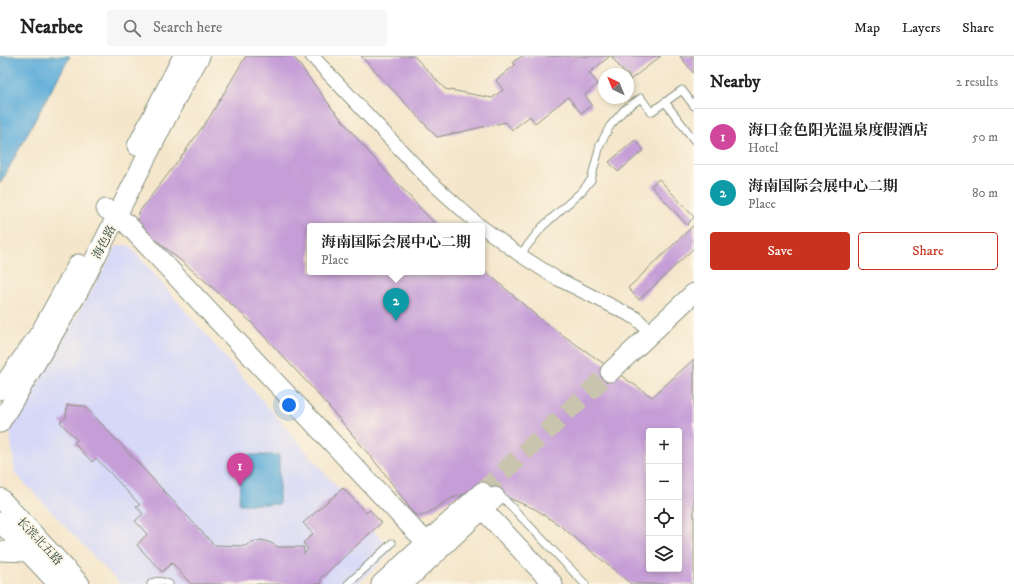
<!DOCTYPE html>
<html lang="en">
<head>
<meta charset="utf-8">
<style>
	:root { --surface:#fff; --page:#f6f6f6; --text:#222; --muted:#767676; --line:#e0e0e0; --accent:#c8321e }
	body { margin:0; font-family:"IM FELL DW Pica","Noto Serif SC",serif; background:var(--page); color:var(--text) }
	.controls { position:absolute; right:12px; bottom:12px; display:grid; overflow:hidden; border-radius:4px; box-shadow:0 2px 6px #0003 }
	.controls button { width:36px; height:36px; display:grid; place-items:center; padding:0; border:0; border-bottom:1px solid var(--line); background:var(--surface); color:var(--text); font:20px sans-serif }
	.compass { position:absolute; left:598px; top:12px; width:36px; height:36px; border-radius:50%; background:var(--surface); box-shadow:0 2px 6px #0003; rotate:317deg }
	.you { position:absolute; left:289px; top:349px; width:14px; height:14px; margin:-10px; border:3px solid #fff; border-radius:50%; background:#1a73e8; box-shadow:0 0 0 6px #1a73e833 }
	.badge { display:grid; place-items:center; width:26px; height:26px; border-radius:50%; background:var(--accent); color:#fff; font-size:13px; font-weight:700 }
	.pin { position:absolute; translate:-50% -33px; filter:drop-shadow(0 1px 2px #0008) }
	.pin::after { content:''; position:absolute; top:21px; width:14px; height:12px; background:inherit; clip-path:polygon(0 0,100% 0,50% 100%) }
	.popup { position:absolute; left:307px; top:167px; width:178px; height:52px; box-sizing:border-box; display:grid; place-content:center; border-radius:4px; background:var(--surface); filter:drop-shadow(0 1px 3px #0005); font-size:13px; white-space:nowrap; color:var(--muted) }
	.popup b { font-size:15px; color:var(--text) }
	.popup::after { content:''; position:absolute; left:50%; top:100%; margin-left:-8px; border:8px solid transparent; border-top-color:var(--surface) }
	.list { margin:0; padding:0; list-style:none }
	h2 { display:flex; justify-content:space-between; align-items:center; height:52px; margin:0; padding:0 16px; font-size:17px }
	h2 small { font-size:13px; font-weight:400; color:var(--muted) }
	.list li { display:grid; grid-template-columns:26px 1fr auto; gap:12px; align-items:center; box-sizing:border-box; height:56px; padding:0 16px; border-top:1px solid var(--line) }
	.list b { display:block; font-size:15px; white-space:nowrap }
	.list p { margin:0; font-size:13px; white-space:nowrap; color:var(--muted) }
	.list em { font-size:13px; font-style:normal; color:var(--muted) }
	.actions { display:flex; gap:8px; padding:12px 16px }
	.actions a { flex:1; padding:9px 0; border:1px solid var(--accent); border-radius:4px; text-align:center; font-size:14px; color:var(--accent) }
	.actions .main { background:var(--accent); color:#fff }
	.icon { flex:none; width:22px; height:22px; fill:none; stroke:currentColor; stroke-width:2; stroke-linecap:round; stroke-linejoin:round }
	.map { position:relative; flex:none; width:694px; height:528px; overflow:hidden }
	header { display:flex; align-items:center; gap:24px; box-sizing:border-box; height:56px; padding:0 20px; background:var(--surface); border-bottom:1px solid var(--line) }
	header strong { font-size:19px }
	nav { display:flex; gap:22px; margin-inline-start:auto; font-size:14px }
	.search { width:280px; height:36px; background:var(--page); display:flex; align-items:center; gap:10px; box-sizing:border-box; padding:0 14px; border-radius:4px; color:var(--muted); font-size:15px }
	main { display:flex }
	aside { flex:1; background:var(--surface) }
	.map>svg:first-child { display:block }
	.built { fill:#d6d8f8 }
	.water { fill:#5fadd9; stroke:#3f7586 }
	.building { fill:#c59dd7; fill-rule:evenodd }
	.lines { fill:none; stroke-linecap:round; stroke-linejoin:round }
	.secondary-tunnel { stroke:#c9c4ad; stroke-width:19; stroke-dasharray:19 10; stroke-linecap:butt }
	.lane-casing { stroke:#8a9280; stroke-width:9 }
	.street-casing { stroke:#8a9280; stroke-width:15 }
	.secondary-casing { stroke:#8a9280; stroke-width:21 }
	.lane { stroke:#fff; stroke-width:7 }
	.street { stroke:#fff; stroke-width:13 }
	.secondary { stroke:#fff; stroke-width:19 }
	.labels { text-anchor:middle; stroke-width:3.5; stroke-linejoin:round; paint-order:stroke }
	.street-label { font-size:12px; fill:#1f3d34; stroke:#fcf5e5 }
</style>
</head>
<body>
<header>
<strong>Nearbee</strong>
<div class="search"><svg class="icon" aria-label="search" viewBox="0 0 24 24"><circle cx="10" cy="10" r="6"/><path d="M15 15l6 6"/></svg>Search here</div>
<nav><a>Map</a><a>Layers</a><a>Share</a></nav>
</header>
<main>
<div class="map">
<svg width="694" height="528" viewBox="0 0 694 528">
	<rect width="100%" height="100%" fill="#fcf5e5"/>
	<filter id="ink" filterUnits="userSpaceOnUse"><feTurbulence type="fractalNoise" baseFrequency=".025" numOctaves="2"/><feDisplacementMap in="SourceGraphic" scale="8" xChannelSelector="R" yChannelSelector="G"/><feConvolveMatrix kernelMatrix="1 2 1 2 8 2 1 2 1" color-interpolation-filters="sRGB"/></filter>
	<filter id="wash" filterUnits="userSpaceOnUse"><feTurbulence type="fractalNoise" baseFrequency=".012" numOctaves="4" result="noise"/><feDisplacementMap in="SourceGraphic" scale="16" xChannelSelector="R" yChannelSelector="G"/><feGaussianBlur stdDeviation="0.9" result="paint"/><feColorMatrix in="noise" values="0 0 0 0 0 0 0 0 0 0 0 0 0 0 0 0 0 1.4 0 .05"/><feComposite in="paint" operator="in"/></filter>
	<g filter="url(#wash)">
		<rect width="100%" height="100%" fill="#f4e6cb"/>
		<polygon class="built" points="129,189 392,495 358,528 120,528 15,417 10,376 117,190"/>
		<g class="water">
			<polygon points="0,0 70,0 0,128"/>
			<polygon points="241,399 279,399 279,448 239,448"/>
		</g>
		<g id="blocks">
			<g class="building">
				<path d="M246,0H293L331,51L372,100L437,170H310V216H482V212L541,264L652,341L694,303V528H631L562,471L535,453L506,441L468,437L452,442L426,458L420,460L414,458L385,418L347,372L315,335L251,266L204,224L138,169L139,156L178,105L209,62ZM649,375H679V513H649Z"/>
				<polygon points="361,0 414,0 445,33 492,42 503,34 496,24 515,9 513,6 522,0 610,0 589,17 598,28 585,39 592,49 581,57 568,41 535,67 530,60 512,74 506,66 437,81"/>
				<polygon points="611,0 661,0 630,24 628,18 625,18"/>
				<polygon points="680,0 694,0 694,18"/>
				<polygon points="635,84 644,94 618,116 609,106"/>
				<polygon points="659,123 694,161 687,169 651,130"/>
				<polygon points="694,169 694,192 639,244 628,232"/>
				<polygon points="67,349 85,350 214,489 245,490 252,486 262,484 271,487 278,491 304,491 304,498 308,493 303,487 313,478 303,467 343,432 366,457 370,454 381,467 321,522 321,528 191,528 172,507 162,516 137,489 147,478 135,465 143,458 136,450 140,449 96,402 92,406 74,387 77,384 60,366 66,361"/>
			</g>
		</g>
	</g>
	<g filter="url(#ink)">
		<use href="#blocks" fill-opacity="0" stroke="#8a9280" stroke-width="1"/>
		<g class="lines">
			<polyline class="secondary-tunnel" points="482,436 610,316"/>
			<g class="lane-casing">
				<g id="lane">
					<polyline points="665,46 694,84"/>
					<polyline points="520,199 542,171 582,135 591,124 600,89 610,70 624,54 641,42 651,56 682,34 694,50"/>
					<polyline points="503,442 585,528"/>
					<path d="M151,528C156,524 164,525 169,528"/>
					<polyline points="348,528 392,487"/>
				</g>
			</g>
			<g class="street-casing">
				<g id="street">
					<polyline points="312,0 429,124 480,170"/>
					<polyline points="482,171 520,199 556,222 636,262 651,277"/>
				</g>
			</g>
			<g class="secondary-casing">
				<g id="secondary">
					<polyline points="137,90 183,0"/>
					<polyline points="106,153 118,160 128,169 414,474 438,496"/>
					<polyline points="610,316 694,237"/>
					<polyline points="0,334 40,277 78,208"/>
					<polyline points="0,367 77,238 181,33 200,0"/>
					<polyline points="0,442 80,528"/>
					<polyline points="474,444 553,528"/>
					<polyline points="0,466 58,528"/>
					<polyline points="0,495 28,496 33,492"/>
					<polyline points="381,528 482,436"/>
					<polyline points="403,528 495,441"/>
				</g>
			</g>
			<use href="#lane" class="lane"/>
			<use href="#street" class="street"/>
			<use href="#secondary" class="secondary"/>
		</g>
	</g>
	<g class="labels">
		<g class="street-label">
			<text transform="translate(104 186) rotate(-62)" y="4">海色路</text>
			<text transform="translate(40 485) rotate(47)" y="4">长滨北五路</text>
		</g>
	</g>
</svg>
<div class="controls">
<button>+</button>
<button>−</button>
<button><svg class="icon" aria-label="locate" viewBox="0 0 24 24"><circle cx="12" cy="12" r="6"/><path d="M12 2v4M12 18v4M2 12h4M18 12h4"/></svg></button>
<button><svg class="icon" aria-label="layers" viewBox="0 0 24 24"><path d="M12 4l9 5-9 5-9-5zM3 14l9 5 9-5"/></svg></button>
</div>
<svg class="compass" viewBox="-18 -18 36 36"><path d="M0-13l5 13h-10z" fill="#e53935"/><path d="M0 13l5-13h-10z" fill="#767676"/></svg>
<div class="you"></div>
<div class="pin badge" style="left:240px;top:430px;background:#d1479c">1</div>
<div class="pin badge" style="left:396px;top:265px;background:#0f9aa8">2</div>
<div class="popup"><b>海南国际会展中心二期</b>Place</div>
</div>
<aside>
<h2>Nearby<small>2 results</small></h2>
<ul class="list">
<li><span class="badge" style="background:#d1479c">1</span><div><b>海口金色阳光温泉度假酒店</b><p>Hotel</p></div><em>50 m</em></li>
<li><span class="badge" style="background:#0f9aa8">2</span><div><b>海南国际会展中心二期</b><p>Place</p></div><em>80 m</em></li>
</ul>
<div class="actions"><a class="main">Save</a><a>Share</a></div>
</aside>
</main>
</body>
</html>
